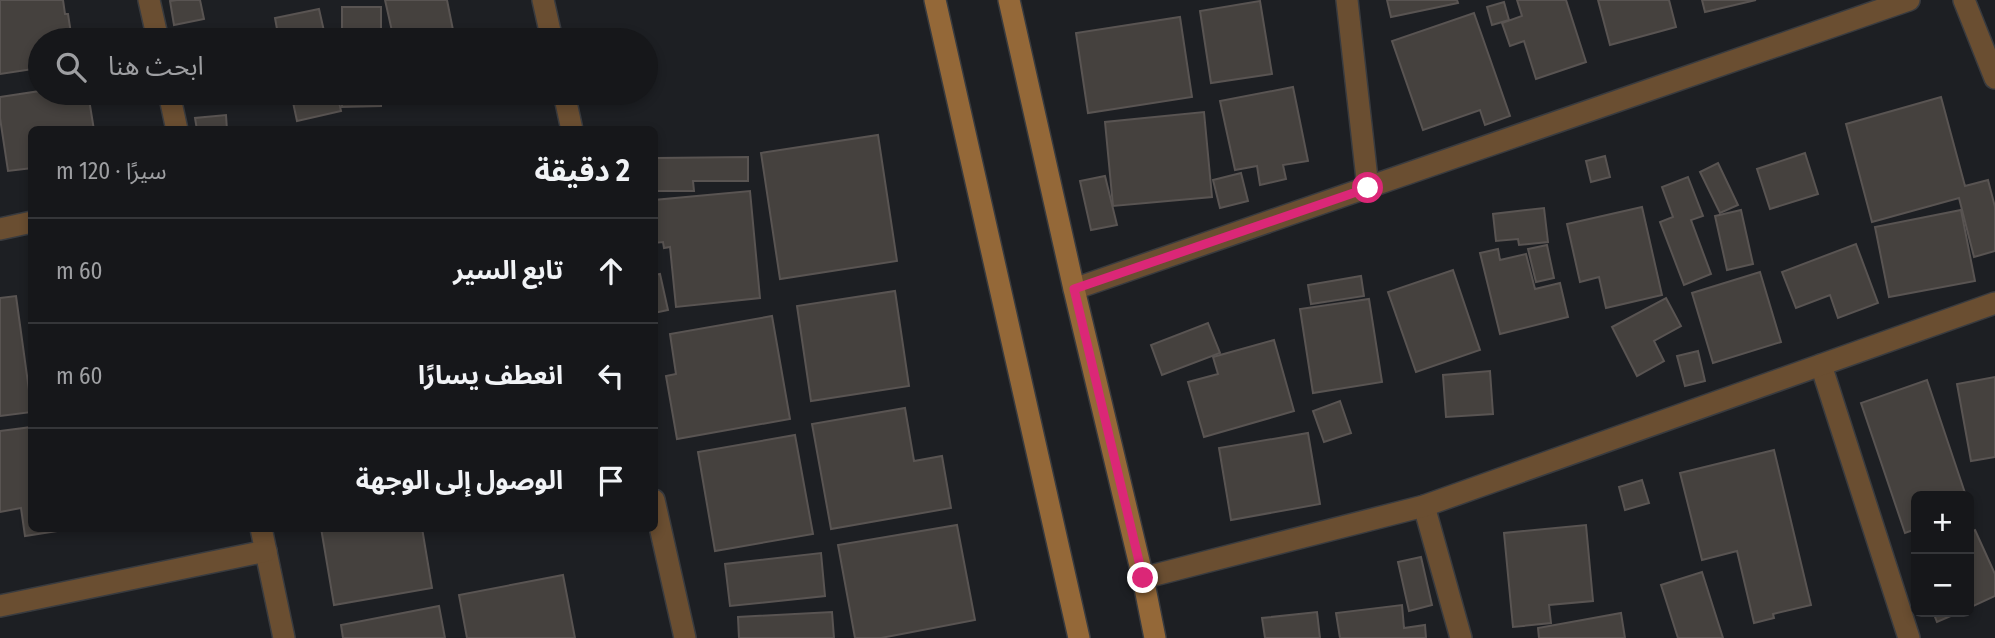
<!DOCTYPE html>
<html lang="ar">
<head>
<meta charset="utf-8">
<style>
	:root { --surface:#16171a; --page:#1f2023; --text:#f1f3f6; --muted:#9e9fa2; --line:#353639 }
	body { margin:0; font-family:"Fira Sans Condensed","Noto Sans Arabic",sans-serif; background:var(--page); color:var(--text); direction:rtl }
	.controls { position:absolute; right:21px; bottom:21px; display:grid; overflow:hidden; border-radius:10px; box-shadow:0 4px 10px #0003 }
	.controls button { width:63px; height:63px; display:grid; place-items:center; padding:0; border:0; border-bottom:2px solid var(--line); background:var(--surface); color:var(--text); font:35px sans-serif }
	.stop { position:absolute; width:21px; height:21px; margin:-16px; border:5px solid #db2777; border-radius:50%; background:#fff }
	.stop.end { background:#db2777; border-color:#fff; box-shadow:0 2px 7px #0008 }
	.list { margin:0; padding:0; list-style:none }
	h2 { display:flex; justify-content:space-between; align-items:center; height:91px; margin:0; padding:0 28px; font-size:30px }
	h2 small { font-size:23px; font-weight:400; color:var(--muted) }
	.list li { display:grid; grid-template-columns:46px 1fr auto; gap:21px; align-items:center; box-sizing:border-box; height:105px; padding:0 28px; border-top:2px solid var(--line) }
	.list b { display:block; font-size:26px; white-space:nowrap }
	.list em { font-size:23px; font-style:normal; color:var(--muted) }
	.icon { flex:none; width:38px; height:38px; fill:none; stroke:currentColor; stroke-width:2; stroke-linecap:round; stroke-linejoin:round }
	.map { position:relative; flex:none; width:1995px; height:638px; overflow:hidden; direction:ltr }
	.search { position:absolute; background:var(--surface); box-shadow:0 4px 10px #0003; left:28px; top:28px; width:630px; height:77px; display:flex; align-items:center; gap:18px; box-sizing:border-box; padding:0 24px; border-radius:38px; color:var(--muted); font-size:26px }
	.panel { position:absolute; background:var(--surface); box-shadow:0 4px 10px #0003; left:28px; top:126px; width:630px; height:406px; border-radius:10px; direction:rtl }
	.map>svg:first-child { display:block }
	.building { fill:#45413e; stroke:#595452; stroke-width:2 }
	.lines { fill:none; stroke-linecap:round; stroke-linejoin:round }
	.street-casing { stroke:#393b3f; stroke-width:24 }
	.secondary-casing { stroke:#393b3f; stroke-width:24 }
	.street { stroke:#6a4e31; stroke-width:21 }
	.secondary { stroke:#946838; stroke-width:21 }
	.route { stroke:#db2777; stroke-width:9 }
</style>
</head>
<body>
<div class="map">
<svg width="1995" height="638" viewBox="0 0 1995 638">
	<rect width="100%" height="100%" fill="#1d1f23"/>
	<g class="building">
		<polygon points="0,0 63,0 65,14 68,14 72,40 40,40 40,68 0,74"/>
		<polygon points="177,0 200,0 204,19 174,25 170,1"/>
		<polygon points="385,0 447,0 455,40 394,40"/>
		<polygon points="1387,0 1457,0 1458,3 1391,17"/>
		<polygon points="1517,0 1566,0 1586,62 1536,79 1524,41 1510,46 1502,23 1522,16"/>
		<polygon points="1598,0 1669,0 1676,27 1610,45"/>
		<polygon points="1702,0 1756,0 1705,12"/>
		<polygon points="1260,1 1272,74 1211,83 1200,11"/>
		<polygon points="1504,2 1509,20 1492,25 1487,7"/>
		<rect x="342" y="7" width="39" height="33"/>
		<polygon points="319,9 326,40 279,40 275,18"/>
		<polygon points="1474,13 1510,116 1485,125 1480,110 1423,130 1392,41"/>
		<polygon points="1180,17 1192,97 1088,113 1076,33"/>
		<polygon points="1293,87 1308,161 1283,165 1286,179 1260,185 1257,166 1235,170 1220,101"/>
		<polygon points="40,91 40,93 88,93 94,130 32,130 32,168 8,171 0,118 0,97"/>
		<polygon points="291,93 337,93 341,111 297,121"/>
		<polygon points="342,93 381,93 381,106 342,107"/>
		<polygon points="1941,97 1965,186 1988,180 1995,207 1995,251 1974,257 1959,198 1872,222 1846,124"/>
		<polygon points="1204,112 1212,197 1113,206 1105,122"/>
		<polygon points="226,115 227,130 197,130 195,118"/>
		<polygon points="878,135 897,261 780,279 761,153"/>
		<polygon points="1805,153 1818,194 1770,209 1757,169"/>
		<polygon points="1605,156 1610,177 1591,182 1586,161"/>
		<polygon points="748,157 748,181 693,181 694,191 657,191 657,158"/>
		<polygon points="1718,163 1738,205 1720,213 1700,172"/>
		<polygon points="1241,173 1248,201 1220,208 1213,180"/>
		<polygon points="1105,176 1117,225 1091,230 1080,181"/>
		<polygon points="1688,177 1703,216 1691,220 1711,274 1684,285 1660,222 1673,217 1662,187"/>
		<polygon points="750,191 760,298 676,307 670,247 664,248 663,242 654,243 654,200"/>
		<polygon points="1642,207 1662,295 1606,308 1599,277 1580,282 1567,224"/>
		<polygon points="1544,208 1548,242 1519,245 1518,239 1496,241 1493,214"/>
		<polygon points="1741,210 1753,264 1727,270 1715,216"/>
		<polygon points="1961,210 1975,281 1889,297 1875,227"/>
		<polygon points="1856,244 1878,303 1838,318 1830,295 1796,308 1782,272"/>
		<polygon points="1547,245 1554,278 1536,282 1528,249"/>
		<polygon points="1498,249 1500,260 1526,254 1535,289 1560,283 1568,317 1500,334 1480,253"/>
		<polygon points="1453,270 1480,350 1416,372 1388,292"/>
		<polygon points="1760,272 1781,342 1713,363 1692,293"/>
		<polygon points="660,274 668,310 654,313 654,275"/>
		<polygon points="1361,276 1364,296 1311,304 1308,285"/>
		<polygon points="895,291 909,386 811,401 797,306"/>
		<polygon points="16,296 32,412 0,416 0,298"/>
		<polygon points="1666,298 1681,326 1654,341 1664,361 1637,376 1612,327"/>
		<polygon points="1369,299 1382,382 1313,393 1300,309"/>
		<polygon points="772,316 790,419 677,439 666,376 676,374 670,334"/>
		<polygon points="1208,323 1220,353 1162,375 1151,345"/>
		<polygon points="1274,340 1294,411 1204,437 1188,382 1218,374 1213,357"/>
		<polygon points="1698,351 1705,381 1685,386 1677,356"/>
		<polygon points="1490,371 1493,414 1446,417 1443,375"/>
		<polygon points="1995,377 1995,457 1971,461 1957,384"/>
		<polygon points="1927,380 1966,496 1916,496 1916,529 1905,533 1861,403"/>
		<polygon points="1340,401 1351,433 1324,442 1313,411"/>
		<polygon points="905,408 914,461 942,456 951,508 831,529 812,424"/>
		<polygon points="32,427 32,528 58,528 58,531 25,536 21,508 0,512 0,431"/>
		<polygon points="1308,433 1320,504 1231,520 1219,448"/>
		<polygon points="795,435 813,534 715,551 698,452"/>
		<polygon points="1774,450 1811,605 1773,614 1774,618 1754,623 1737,551 1702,560 1680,473"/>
		<polygon points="1642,480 1649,503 1625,510 1619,487"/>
		<polygon points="957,525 975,620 881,638 855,638 838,545"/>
		<polygon points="1586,525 1593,601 1549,605 1551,623 1513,627 1504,533"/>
		<polygon points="321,528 422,528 432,588 334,605"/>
		<polygon points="1975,530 1995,574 1995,596 1969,608 1969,533"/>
		<polygon points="821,553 825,596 730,606 725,564"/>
		<polygon points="1421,557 1432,605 1409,611 1398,562"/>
		<polygon points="1702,572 1723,638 1678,638 1661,585"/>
		<polygon points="563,575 575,638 467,638 459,595"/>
		<polygon points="1402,605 1404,628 1425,625 1426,638 1340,638 1336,613"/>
		<polygon points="439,606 445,638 343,638 341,625"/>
		<polygon points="832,612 834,638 739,638 738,617"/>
		<polygon points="1317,612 1320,638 1265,638 1262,618"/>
		<polygon points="1933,612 1960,612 1937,622"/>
		<polygon points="1621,613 1625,638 1539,638 1538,628"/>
	</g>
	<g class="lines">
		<g class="street-casing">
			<g id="street">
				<polyline points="149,0 158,40"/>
				<polyline points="543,0 552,40"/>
				<polyline points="1347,0 1368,188"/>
				<polyline points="1964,0 1995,78"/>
				<polyline points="169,93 177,130"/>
				<polyline points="564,93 572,130"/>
				<polyline points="0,229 32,222"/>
				<polyline points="1074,289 1909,0"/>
				<polyline points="1821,365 1909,638"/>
				<polyline points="654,500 685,638"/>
				<polyline points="1424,506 1461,638"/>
				<polyline points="261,528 284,638"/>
				<polyline points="1143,578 1424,506 1995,303"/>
				<polyline points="0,606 266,551"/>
			</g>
		</g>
		<g class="secondary-casing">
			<g id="secondary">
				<polyline points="935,0 1079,638"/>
				<polyline points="1009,0 1074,289 1143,578 1155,638"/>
			</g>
		</g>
		<use href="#street" class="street"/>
		<use href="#secondary" class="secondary"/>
	</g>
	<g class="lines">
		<polyline class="route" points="1143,578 1074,289 1368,188"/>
	</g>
</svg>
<div class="controls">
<button>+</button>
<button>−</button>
</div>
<div class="stop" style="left:1368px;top:188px"></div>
<div class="stop end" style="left:1143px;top:578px"></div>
<div class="search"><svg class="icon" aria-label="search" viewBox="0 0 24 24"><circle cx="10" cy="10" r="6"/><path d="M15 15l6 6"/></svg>ابحث هنا</div>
<section class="panel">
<h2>2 دقيقة<small>سيرًا · 120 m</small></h2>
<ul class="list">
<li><svg class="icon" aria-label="ahead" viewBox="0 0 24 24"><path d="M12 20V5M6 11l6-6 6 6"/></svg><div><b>تابع السير</b></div><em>60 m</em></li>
<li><svg class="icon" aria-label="left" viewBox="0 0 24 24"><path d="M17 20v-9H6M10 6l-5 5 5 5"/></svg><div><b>انعطف يسارًا</b></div><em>60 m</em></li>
<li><svg class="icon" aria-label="arrive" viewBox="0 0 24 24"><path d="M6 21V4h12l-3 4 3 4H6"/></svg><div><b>الوصول إلى الوجهة</b></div></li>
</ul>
</section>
</div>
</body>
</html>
